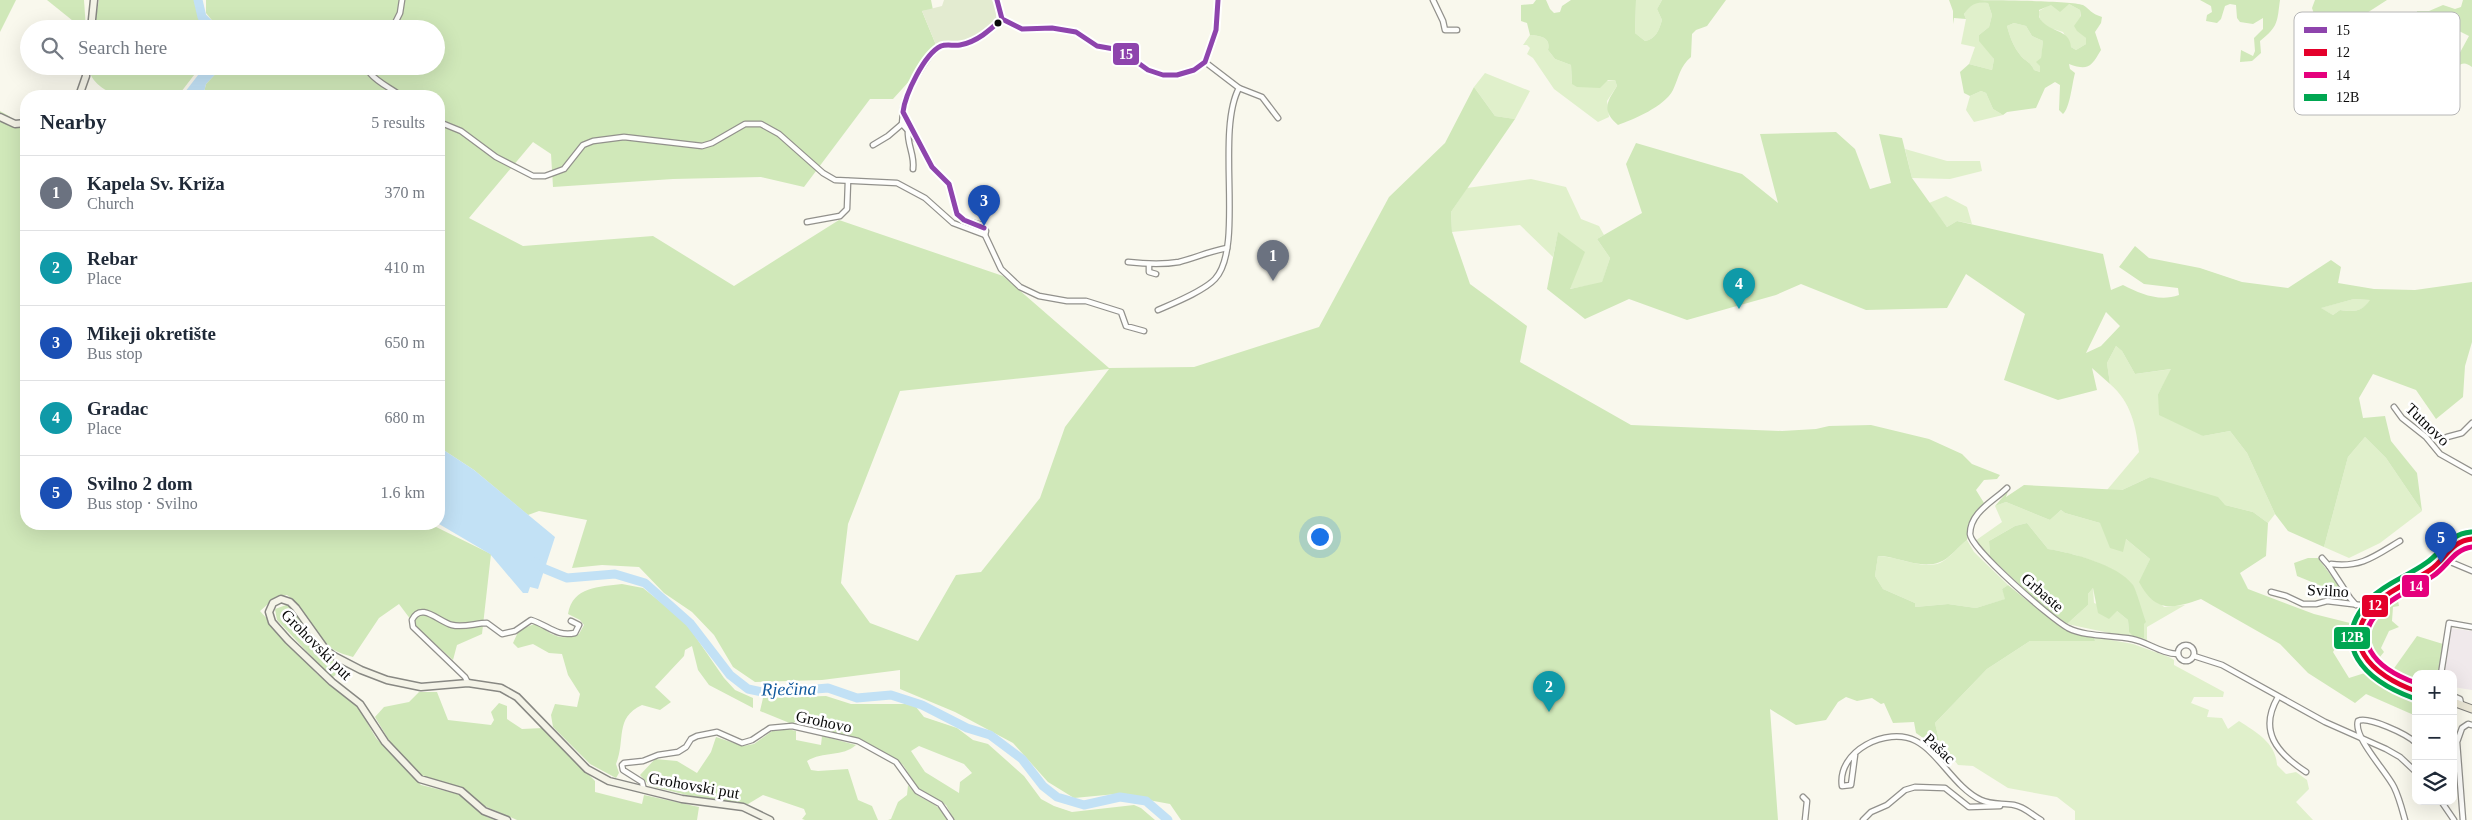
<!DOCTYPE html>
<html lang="en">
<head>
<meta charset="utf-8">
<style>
	:root { --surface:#fff; --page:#f2f2f3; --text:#1f2937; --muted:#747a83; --line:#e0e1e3; --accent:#d93025 }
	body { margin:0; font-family:"Times New Roman",serif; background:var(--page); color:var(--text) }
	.controls { position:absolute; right:15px; bottom:15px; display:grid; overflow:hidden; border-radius:10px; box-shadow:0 5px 20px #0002 }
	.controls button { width:45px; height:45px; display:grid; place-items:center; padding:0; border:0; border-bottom:1px solid var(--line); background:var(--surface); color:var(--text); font:25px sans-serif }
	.you { position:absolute; left:1319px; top:536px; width:18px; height:18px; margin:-12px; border:4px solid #fff; border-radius:50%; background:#1a73e8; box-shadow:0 0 0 8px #1a73e833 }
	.badge { display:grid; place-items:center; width:32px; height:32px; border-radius:50%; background:var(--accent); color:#fff; font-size:16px; font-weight:700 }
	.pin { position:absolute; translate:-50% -41px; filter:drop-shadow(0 1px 2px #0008) }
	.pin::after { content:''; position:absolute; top:26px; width:18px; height:15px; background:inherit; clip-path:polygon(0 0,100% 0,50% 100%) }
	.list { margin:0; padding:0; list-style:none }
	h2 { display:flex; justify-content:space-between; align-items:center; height:65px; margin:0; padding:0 20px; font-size:21px }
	h2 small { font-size:16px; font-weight:400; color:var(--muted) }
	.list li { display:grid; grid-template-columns:32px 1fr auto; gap:15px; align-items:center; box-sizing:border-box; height:75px; padding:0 20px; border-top:1px solid var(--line) }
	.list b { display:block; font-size:19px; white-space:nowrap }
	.list p { margin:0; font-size:16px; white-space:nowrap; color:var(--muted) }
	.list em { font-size:16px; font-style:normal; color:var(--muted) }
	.icon { flex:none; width:28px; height:28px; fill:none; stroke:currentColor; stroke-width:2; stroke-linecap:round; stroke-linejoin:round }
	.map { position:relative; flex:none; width:2472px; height:820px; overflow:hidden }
	.search { position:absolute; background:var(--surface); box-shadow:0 5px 20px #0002; left:20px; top:20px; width:425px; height:55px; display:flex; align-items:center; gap:12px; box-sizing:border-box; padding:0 18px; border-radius:28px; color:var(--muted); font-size:19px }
	.panel { position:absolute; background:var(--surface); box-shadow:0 5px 20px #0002; left:20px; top:90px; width:425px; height:440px; border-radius:20px }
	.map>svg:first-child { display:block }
	.industrial { fill:#f0e9eb }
	.green { fill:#e0f0cb }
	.forest { fill:#d0e8b9; fill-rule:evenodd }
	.cemetery { fill:#e3ebd0 }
	.water { fill:#c2e1f5 }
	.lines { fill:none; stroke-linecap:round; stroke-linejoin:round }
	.river { stroke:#c2e1f5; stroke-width:9 }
	.street-casing { stroke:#92918c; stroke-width:7 }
	.secondary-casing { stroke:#888883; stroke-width:9 }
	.primary-casing { stroke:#7f7e7a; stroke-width:9 }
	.street { stroke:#fefefc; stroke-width:4.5 }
	.secondary { stroke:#f4f3e7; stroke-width:6 }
	.primary { stroke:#ebe7d6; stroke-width:7 }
	.bus-1-casing { stroke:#fff; stroke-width:9 }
	.bus-2-casing { stroke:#fff; stroke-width:9 }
	.bus-3-casing { stroke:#fff; stroke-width:9 }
	.bus-4-casing { stroke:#fff; stroke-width:9 }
	.bus-1 { stroke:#8e44ad; stroke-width:5 }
	.bus-2 { stroke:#e4002b; stroke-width:5 }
	.bus-3 { stroke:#e5007d; stroke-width:5 }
	.bus-4 { stroke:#00a651; stroke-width:5 }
	.bus-dot { fill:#0a0a0a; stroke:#fff; stroke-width:2 }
	.labels { text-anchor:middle; stroke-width:5; stroke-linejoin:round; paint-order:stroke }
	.street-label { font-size:16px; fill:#0a0a0a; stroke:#fff }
	.water-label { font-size:18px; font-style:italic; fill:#115a9e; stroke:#fff }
	.key { fill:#fff; stroke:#b6b6b6; stroke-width:1 }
	.key-label { font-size:14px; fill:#0a0a0a }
	.line-badge { stroke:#fff; stroke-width:2 }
	.badge-label { font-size:14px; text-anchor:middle; font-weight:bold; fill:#fff }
</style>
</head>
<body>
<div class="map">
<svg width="2472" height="820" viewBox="0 0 2472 820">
	<rect width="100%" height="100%" fill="#f9f8ed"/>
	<polygon class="industrial" points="2451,628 2472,631 2472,690 2453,687 2453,674 2444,674"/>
	<g class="green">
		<path d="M1636,0H1662L1657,9L1662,20C1659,30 1656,39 1645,41L1635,33Z"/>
		<polygon points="1977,2 1988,3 1992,15 1989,27 1979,35 1994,59 1992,70 1969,64 1975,47 1961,44 1966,19 1964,14 1971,4"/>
		<path d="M2051,4H2069L2080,10L2083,34L2086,38V44L2076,50L2071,47L2063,32C2050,28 2038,26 2039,11Z"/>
		<path d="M2014,23L2026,26L2032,36L2043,41L2040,72L2034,70C2031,62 2025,61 2021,56C2013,46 2010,37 2007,26Z"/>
		<path d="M1530,35C1541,36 1551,37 1548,50L1555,59L1571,65L1572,84L1615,80L1617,86L1607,101L1609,117L1598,122L1554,89L1533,58L1527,54L1530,48L1527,45H1523Z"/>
		<polygon points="1485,73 1530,91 1515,119 1495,116 1474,87"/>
		<polygon points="1981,91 1986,93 1993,109 2003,115 1974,122 1966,110 1970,96"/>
		<polygon points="1905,149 1947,161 1980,161 1982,171 1950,179 1912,178"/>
		<polygon points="1531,179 1566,187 1581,219 1599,226 1604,235 1597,239 1610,258 1602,283 1569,289 1558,233 1553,257 1520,225 1452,232 1451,212 1467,188"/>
		<polygon points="1946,196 1967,207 1972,224 1957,221 1947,227 1929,203"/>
		<path d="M2354,299L2371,300C2361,312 2355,312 2340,310L2333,315L2320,308Z"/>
		<path d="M2116,346L2122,351L2135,374L2172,369L2158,394L2203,436L2230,431L2247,453L2275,514L2268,523L2253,512L2225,505L2150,477L2122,490H2107L2139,452C2136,426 2131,402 2110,384L2107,363Z"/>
		<polygon points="2365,437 2386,458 2422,511 2380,543 2349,558 2324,547 2348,457"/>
		<path d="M2006,502L2050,520L2061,510L2065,513L2100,523L2126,539L2150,559L2140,582L2164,607L2185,605L2147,627V641L2067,624L2088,605V594L2093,588L2094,603L2117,611L2128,620L2129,632C2132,623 2137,611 2138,602C2138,569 2073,553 2048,549L2027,523L2015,526L1989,541L1990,557L1975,541L2002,522L1995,506Z"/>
		<path d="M1967,540L1974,552L2008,585L2002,589L2006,599L1976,608L1948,604L1915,607V603L1883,589L1875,576L1878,556C1898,556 1920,570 1940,563C1949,559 1959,546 1967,540Z"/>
		<path d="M2094,637L2133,644L2169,657L2174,660V665L2224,692L2223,697H2194L2191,703L2209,710L2207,717L2222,718L2228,729L2239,721C2256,732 2276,743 2277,765L2286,774L2296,772L2307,780L2309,789L2296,802L2313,820H2075V811L2057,797L2008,788L1973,766L1958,765L1939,740L1935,723L1987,669L2030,641H2095Z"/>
	</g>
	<g class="forest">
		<polygon points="0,0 16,0 0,32"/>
		<polygon points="47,0 84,0 86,29 83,29"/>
		<polygon points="99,0 195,0 200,19 207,29 94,29"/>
		<path d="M206,0H931L933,10L922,11L936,45L912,78L893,99H870L804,187L761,177L673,179L553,187L551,154L533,142L469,218L523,246L653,236L734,286L839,220L1003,276L1109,368L1194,367L1319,327L1389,197L1445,143L1474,87L1495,116L1515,119L1451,212L1452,232L1470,284L1527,326L1520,362L1631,425L1782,431L1816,429L1829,426L1871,425L1929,439L1962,454L1972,464L2000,475L1997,479L1984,480L1976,490L1984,503C1972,514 1967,524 1967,540C1959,546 1949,559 1940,562C1920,570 1898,556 1878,556L1875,576L1883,589L1915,603V607L1948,604L1976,608L2005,599L2002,589L2008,585L2054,622L2068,631L2094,637L2095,641H2030L1987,669L1935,723L1939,740L1929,742L1916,733L1914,722L1893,723L1884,703L1881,704L1872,698L1857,701L1846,697L1838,702L1826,720L1796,725L1770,709L1778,820H1181L1170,804L1116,794L1074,798L1048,782L1013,743L955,712L900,689V670L822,680L755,682L733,667L714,635L692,612L664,593L639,567L602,565L572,568L587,520L539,511L528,515L474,470L442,449L439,444V96H203L206,84L223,66H436V29H219L206,13ZM1109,369L1065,427L1040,498L981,572L956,575L918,641L870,623L841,583L848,524L900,391Z"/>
		<path d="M1536,0H1546L1550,9L1554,13L1560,12L1562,6L1571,0H1636L1635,33L1645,41C1656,39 1659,30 1662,20L1657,9L1662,0H1726L1707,26L1696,30L1692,34L1691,57C1680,66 1679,77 1673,90C1664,107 1634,119 1618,125C1601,110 1607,102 1617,86L1615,80H1608L1600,88L1577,87L1572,84L1571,65L1555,59L1548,50C1551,37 1541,36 1530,35L1527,23L1521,21V5L1533,4Z"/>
		<path d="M1949,0C1972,0 2068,0 2083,5C2091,10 2090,13 2102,17L2101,23L2095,32L2101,50C2091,67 2088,71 2069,64L2070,69L2075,73C2072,84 2070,108 2063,114L2059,110L2060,85L2055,82L2045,88L2036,108L2007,112L2003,115L1993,109L1986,93L1981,91L1970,96L1964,93L1960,72L1969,64L1992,70L1994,59L1979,41V35L1989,27L1992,15L1988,3C1976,2 1972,3 1964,14L1966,19L1954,18L1953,24V11ZM2069,4L2080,10L2081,16L2074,26L2077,31L2086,38V44L2076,50L2071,47C2070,28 2047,33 2039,17V10L2051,5L2060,12ZM2014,23L2026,26L2032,36L2043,41L2041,58L2036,62L2040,66V72L2034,70C2031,62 2025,61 2021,56C2013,46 2010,37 2007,26Z"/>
		<path d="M2200,0H2280C2277,21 2279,26 2260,41L2261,53L2252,61L2240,62L2241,50L2253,56L2255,51L2254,38L2263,29V18L2253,24L2240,22L2237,18L2236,5L2230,4L2225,6L2221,19L2217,23L2206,21L2207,15L2212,12L2211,6Z"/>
		<polygon points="2315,0 2387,0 2345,27 2322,30 2319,25 2319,13 2314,14 2312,8"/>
		<path d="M2463,0H2472V67C2466,63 2463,62 2457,67L2446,66L2438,75C2438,65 2439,58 2430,54L2428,43L2432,38H2438L2445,55L2457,58L2469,36L2459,31L2453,21L2441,22L2435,32L2417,17V11H2429L2443,5L2455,9L2461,7Z"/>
		<path d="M89,66H201L181,92V96C164,96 137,100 121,96C107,93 88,81 89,66Z"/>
		<path d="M0,111L9,116L26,134V524H430L491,554L482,634L457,645L453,660L417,628L399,604L379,618L353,657C347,655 339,653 334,650C313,636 307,609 287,595L276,597L260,611L317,674L358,707L376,738L421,785L462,795L487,817L495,820H0Z"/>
		<path d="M1836,132L1855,149L1870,189L1891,183L1879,134L1902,138L1912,178L1947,227L1957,221L2103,254L2111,290L2123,285C2141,294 2159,302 2179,295L2178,288L2144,284L2119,267L2135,246L2149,258L2200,268L2242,282L2288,288L2331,260L2341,267L2338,283L2374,289L2415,290L2472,282V342L2465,366L2463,397L2436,419L2416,390L2373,374L2359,398L2363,418L2385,416L2391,441L2417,473L2422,511L2386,458L2365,437L2348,457L2324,547L2288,531L2275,514L2247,453L2230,431L2203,436L2159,415L2158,394L2171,369L2135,374L2122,351L2116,346L2107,363L2110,384L2092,368L2097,390L2058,400L2004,380L2025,314L1966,274L1947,308L1866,310L1801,284L1776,295L1687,320L1629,299L1585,319L1547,289L1558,232L1585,252L1570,289L1602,282L1610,258L1597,239L1642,213L1626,164L1636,143L1742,174L1778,203L1760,134ZM2354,299L2370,300C2361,312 2355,312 2340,310L2333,315L2321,308ZM2106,312L2120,326L2101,346L2086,353Z"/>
		<path d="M2150,477L2218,497L2225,505L2253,512L2268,523L2266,556L2240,573L2248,589L2314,614L2350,623L2333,652L2349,678L2371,671L2392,686L2416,695V716L2366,694L2355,703L2308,673L2280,644L2201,599C2171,609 2156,613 2139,582L2150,559L2126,539L2123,552L2110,548L2100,523L2065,513L2061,510L2050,520L2006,502L1995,506L2008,491L2006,497L2024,485L2122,490Z"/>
		<path d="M2027,523L2048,549C2072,553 2117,564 2133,585C2136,589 2143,614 2146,622L2144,624V638L2133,636L2129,632L2128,620L2117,611L2109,619L2098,613L2093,588L2088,594V605L2067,624L2039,603L1990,557L1989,541L2015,526Z"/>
		<polygon points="2308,558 2318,558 2344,593 2345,601 2328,596 2319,585 2297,576 2294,563"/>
		<path d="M622,584L643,588L668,608L688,626L724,678L735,690L753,698V708L709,685L698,670L692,646L685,650L684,656L655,687L671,702L660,710L642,705C614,718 626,740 616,764L619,773L616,778L590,764L553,727L551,715L555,704L577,707L580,694L568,675L562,654L549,653L533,644L518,648L513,643L519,630L537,623C552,636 560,641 579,634L584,625L580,620L568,614C573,586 599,587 622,584Z"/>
		<path d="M2397,595L2399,606L2393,607L2392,621L2399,627L2389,631L2381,648L2384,652L2375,663C2372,659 2367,654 2365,649C2357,627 2378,603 2397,595Z"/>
		<polygon points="289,604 328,659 345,666 332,678 277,620 275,609"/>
		<polygon points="2417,636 2443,644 2438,674 2416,674 2416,686 2390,674"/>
		<polygon points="419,692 437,692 448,720 491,725 494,720 491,712 499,703 507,706 507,719 522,729 543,728 595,781 595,792 642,804 644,795 699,807 697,820 517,820 480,804 461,787 430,780 423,777 390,742 375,717 384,707 409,702"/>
		<path d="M826,696L851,704H906L916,707L924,717L957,728L973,740L988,744L1024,776L1041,799L1054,806L1072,812L1134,805L1141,808L1155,820H954L946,805L918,788L903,765L896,759L858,738L831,734L817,729L806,718L799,719L792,724L760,711L763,698ZM919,746L964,764L972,773L960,782L959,793L925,772L911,751Z"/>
		<path d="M788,729L796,731V740L821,745L822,736L856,745C843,757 823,751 807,761L811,770L818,771L848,769L858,800L872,806L878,820H805L802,819L806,814L804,809L763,795L748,804L691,796L650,786L640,775L655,759L677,761L697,773L711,752L716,737L743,746L754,744L772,731Z"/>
		<path d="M908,785C921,804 935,797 948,820H888L891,819L898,802L907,795Z"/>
	</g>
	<path class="cemetery" d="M944,0H992L996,8V21C987,31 974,42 961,43C952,43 945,42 936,45L922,11L942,6Z"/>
	<g class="water">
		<polygon points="205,66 223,66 206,84 203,96 184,96 185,92"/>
		<polygon points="439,444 442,449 474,470 555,537 538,589 530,587 528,593 523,593 490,554 439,524"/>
	</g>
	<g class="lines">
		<g class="river">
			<polyline points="198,0 202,17 214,29"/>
			<polyline points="536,562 545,569 567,578 615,574 645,583 690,623 730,675 748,689 767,693 828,688 857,698 891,695 922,705 967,728 990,735 1022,759 1043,786 1057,797 1084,805 1120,797 1146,801 1168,820"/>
		</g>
		<g class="street-casing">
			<g id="street">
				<polyline points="997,0 1002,19 1022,29 1052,28 1076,32 1097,46 1120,50 1148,70 1163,75 1177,75 1194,70 1205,62 1216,30 1218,0"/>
				<polyline points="1433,0 1443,21 1445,30 1457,30"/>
				<polyline points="392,29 400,13 402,0"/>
				<path d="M370,66V73C378,83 391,88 401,96"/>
				<polyline points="1239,88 1262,97 1278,118"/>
				<polyline points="903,113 902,124 918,141"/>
				<polyline points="439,122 461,131 496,157 533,176 545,176 564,169 583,145 593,141 624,137 702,146 712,143 745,124 761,124 779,134 823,173 835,180 897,183 925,198 953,223 985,235 1001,269 1020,287 1039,296 1067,301 1086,301 1121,312 1126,326 1144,331"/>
				<path d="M908,130C907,145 915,155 913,169"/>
				<polyline points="873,145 888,136 902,124"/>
				<polyline points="807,222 840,216 847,209 848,181"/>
				<path d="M985,235L986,231L982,225L964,220L957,214L949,184L932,167L903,112C902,98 928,52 941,46C947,44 953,46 960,45C977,42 990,31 1002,19"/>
				<path d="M1128,262C1145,264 1162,265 1179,262C1195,258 1210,251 1227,248"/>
				<polyline points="1149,264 1149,272 1156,274"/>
				<path d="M1158,310C1174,303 1204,291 1215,279C1245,247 1215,133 1239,88L1205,62"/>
				<polyline points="2394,407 2402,418 2426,437 2440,454 2472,472"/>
				<polyline points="2447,437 2462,433 2472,423"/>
				<path d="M2007,488C1994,501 1970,512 1970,534C1971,549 2051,619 2068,628C2086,637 2112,635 2132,639C2148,642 2161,654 2178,654"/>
				<polyline points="2322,558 2329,566"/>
				<polyline points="2441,558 2472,571"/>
				<polyline points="2271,592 2286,596 2303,604 2316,604 2327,601 2360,605 2388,593"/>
				<path d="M2356,605L2350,598L2329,566L2331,564C2361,568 2375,556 2400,541"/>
				<circle cx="2186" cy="653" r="8"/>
				<polyline points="2194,656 2222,665 2325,722 2386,749 2400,757 2416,772"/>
				<polyline points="2441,674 2449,623 2472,627"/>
				<path d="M468,683L465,677L413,627L412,620C421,601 439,622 452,625C463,628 476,623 487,623L502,634L515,631L531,620C548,625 556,637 575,633L579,625L571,621"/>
				<polyline points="2453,696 2460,699 2461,704"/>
				<path d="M2278,697C2258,731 2277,753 2306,772"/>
				<path d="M1855,755L1851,785L1842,786C1837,751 1887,726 1916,741C1939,753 1955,788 1981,800C1991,805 2003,803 2014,805C2025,807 2032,815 2041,820"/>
				<polyline points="644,790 642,782 623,770 622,765 624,763 643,761 658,755 678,752 686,747 691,739 697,736 717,732 742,743 752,740 770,728 792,726 858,741 896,762 917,791 940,804 951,820"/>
				<polyline points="1803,797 1807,801 1805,820"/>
				<polyline points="2441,801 2454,820"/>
				<polyline points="1863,820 1871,812 1887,805 1905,790 1915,787 1945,788 1969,807 2000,806"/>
				<path d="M2405,820C2402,809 2399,797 2394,787C2386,771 2353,737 2358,721C2368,716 2407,734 2416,743"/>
				<polyline points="2463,820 2457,742 2462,728 2468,724 2472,725"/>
			</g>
		</g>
		<g class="secondary-casing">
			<g id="secondary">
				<polyline points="91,29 94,0"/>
				<polyline points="79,96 86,76 86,66"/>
				<polyline points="0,117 15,124 26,123"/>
				<polyline points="507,820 484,811 461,791 420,779 385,742 360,704 332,682 288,640 272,622 269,612 273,603 281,599 290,602 296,608 326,650 334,656 361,670 387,680 421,687 468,683 501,688 517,697 587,769 609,781 682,799 743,807 770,820"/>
			</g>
		</g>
		<g class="primary-casing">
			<g id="primary">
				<path d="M2416,691C2374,679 2335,645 2376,604C2391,589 2413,581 2431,569C2446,559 2450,539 2472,539"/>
				<polyline points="2453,702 2472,709"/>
			</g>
		</g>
		<use href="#street" class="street"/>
		<use href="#secondary" class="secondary"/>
		<use href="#primary" class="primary"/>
		<g class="bus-1-casing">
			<g id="bus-1">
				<polyline points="997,0 1002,19 1022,29 1052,28 1076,32 1097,46 1120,50 1148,70 1163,75 1177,75 1194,70 1205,62 1216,30 1218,0"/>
				<path d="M984,228L964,220L957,214L949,184L932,167L903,112C905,95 924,54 941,46C946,44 954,46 960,45C977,42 990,30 1002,19"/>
			</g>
		</g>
		<g class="bus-2-casing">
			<path id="bus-2" d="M2416,691C2373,676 2333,641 2380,600C2395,587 2414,581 2430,570C2446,559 2451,541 2472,539"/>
		</g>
		<g class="bus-3-casing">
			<path id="bus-3" d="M2416,683C2377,669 2344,639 2387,604C2401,593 2418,586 2433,576C2447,567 2454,549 2472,547"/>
		</g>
		<g class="bus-4-casing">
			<path id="bus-4" d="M2413,698C2367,681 2326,645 2371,598C2386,583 2408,576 2426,563C2443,552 2448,534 2471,532"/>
		</g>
		<use href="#bus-1" class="bus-1"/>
		<use href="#bus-2" class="bus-2"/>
		<use href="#bus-3" class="bus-3"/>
		<use href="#bus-4" class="bus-4"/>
	</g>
	<circle class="bus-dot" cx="998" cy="23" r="4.5"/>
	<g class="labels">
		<g class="street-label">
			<text transform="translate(2428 424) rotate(44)" y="6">Tutnovo</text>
			<text transform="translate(2328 590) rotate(3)" y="6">Svilno</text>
			<text transform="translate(2043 592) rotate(41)" y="6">Grbaste</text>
			<text transform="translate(317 644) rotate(45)" y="6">Grohovski put</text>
			<text transform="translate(824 721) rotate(12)" y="6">Grohovo</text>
			<text transform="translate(1940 748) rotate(43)" y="6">Pašac</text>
			<text transform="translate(694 785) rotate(10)" y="6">Grohovski put</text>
		</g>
		<g class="water-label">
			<text transform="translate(789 689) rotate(-1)" y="6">Rječina</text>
		</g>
	</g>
	<rect x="2294" y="12" width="166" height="103" rx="8" class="key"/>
	<rect x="2304" y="27" width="23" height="6" fill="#8e44ad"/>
	<rect x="2304" y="49" width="23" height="7" fill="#e4002b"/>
	<rect x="2304" y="72" width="23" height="6" fill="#e5007d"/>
	<rect x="2304" y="94" width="23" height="7" fill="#00a651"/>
	<g class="key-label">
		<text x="2336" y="35">15</text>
		<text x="2336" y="57">12</text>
		<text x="2336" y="80">14</text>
		<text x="2336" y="102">12B</text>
	</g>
	<g class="line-badge">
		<rect x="1112" y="42" width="28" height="24" rx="5" fill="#8e44ad"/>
		<rect x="2401" y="574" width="29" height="24" rx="5" fill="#e5007d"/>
		<rect x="2361" y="594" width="28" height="24" rx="5" fill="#e4002b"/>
		<rect x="2333" y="626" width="38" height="24" rx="5" fill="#00a651"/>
	</g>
	<g class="badge-label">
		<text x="1126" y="59">15</text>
		<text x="2416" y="591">14</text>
		<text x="2375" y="610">12</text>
		<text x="2352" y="642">12B</text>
	</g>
</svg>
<div class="controls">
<button>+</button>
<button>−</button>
<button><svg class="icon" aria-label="layers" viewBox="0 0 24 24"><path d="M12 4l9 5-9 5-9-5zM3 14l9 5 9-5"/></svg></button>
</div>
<div class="you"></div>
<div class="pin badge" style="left:1273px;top:281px;background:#6b7280">1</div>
<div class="pin badge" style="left:1549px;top:712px;background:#0f9aa8">2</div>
<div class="pin badge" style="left:984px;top:226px;background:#1a4fb4">3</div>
<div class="pin badge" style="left:1739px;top:309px;background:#0f9aa8">4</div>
<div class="pin badge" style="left:2441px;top:563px;background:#1a4fb4">5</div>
<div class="search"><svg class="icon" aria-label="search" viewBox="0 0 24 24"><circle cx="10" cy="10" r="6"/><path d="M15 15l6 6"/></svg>Search here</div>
<section class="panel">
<h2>Nearby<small>5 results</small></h2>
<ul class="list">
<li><span class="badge" style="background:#6b7280">1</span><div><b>Kapela Sv. Križa</b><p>Church</p></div><em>370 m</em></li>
<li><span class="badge" style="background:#0f9aa8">2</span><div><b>Rebar</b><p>Place</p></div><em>410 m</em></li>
<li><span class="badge" style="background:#1a4fb4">3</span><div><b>Mikeji okretište</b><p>Bus stop</p></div><em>650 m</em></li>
<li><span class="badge" style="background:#0f9aa8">4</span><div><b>Gradac</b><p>Place</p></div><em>680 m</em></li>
<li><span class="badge" style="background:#1a4fb4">5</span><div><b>Svilno 2 dom</b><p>Bus stop · Svilno</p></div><em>1.6 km</em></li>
</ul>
</section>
</div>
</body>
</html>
